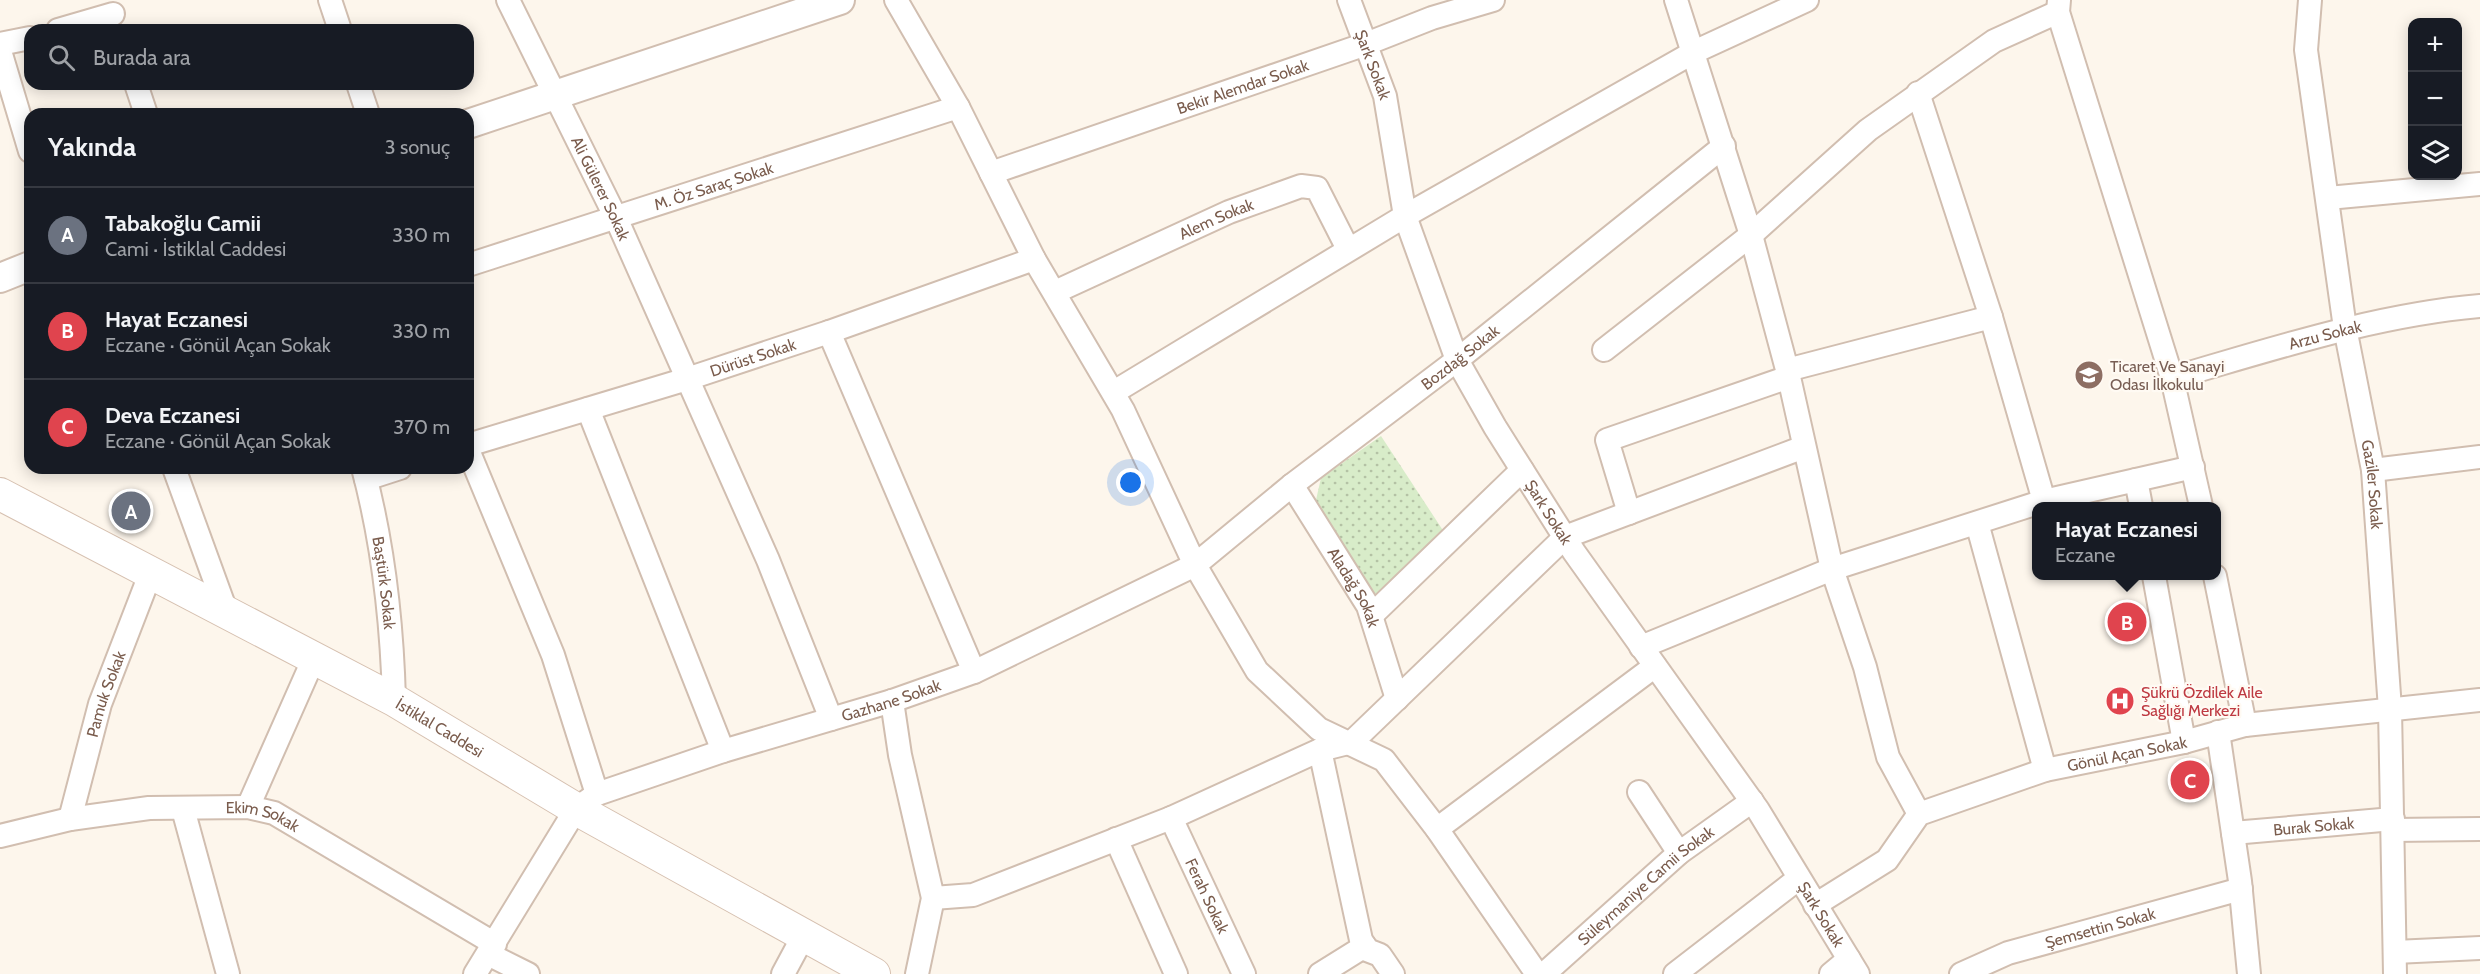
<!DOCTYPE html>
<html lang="tr">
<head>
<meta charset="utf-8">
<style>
	:root { --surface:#171b24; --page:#242831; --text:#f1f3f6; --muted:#9ea1a6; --line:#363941; --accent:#db2777 }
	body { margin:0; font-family:Cabin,sans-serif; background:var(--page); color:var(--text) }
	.controls { position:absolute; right:18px; top:18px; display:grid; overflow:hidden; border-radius:12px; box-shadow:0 3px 15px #0003 }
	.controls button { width:54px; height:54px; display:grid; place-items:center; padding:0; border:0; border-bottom:2px solid var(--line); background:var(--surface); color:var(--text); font:30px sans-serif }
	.you { position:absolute; left:1131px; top:483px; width:21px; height:21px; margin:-15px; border:4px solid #fff; border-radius:50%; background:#1a73e8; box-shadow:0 0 0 9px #1a73e833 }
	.badge { display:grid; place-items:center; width:39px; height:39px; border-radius:50%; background:var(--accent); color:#fff; font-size:20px; font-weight:700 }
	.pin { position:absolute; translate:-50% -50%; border:3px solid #fff; box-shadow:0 2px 6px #0006 }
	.popup { position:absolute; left:2032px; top:502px; width:189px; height:78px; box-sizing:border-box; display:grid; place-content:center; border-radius:12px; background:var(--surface); filter:drop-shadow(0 2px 4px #0005); font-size:20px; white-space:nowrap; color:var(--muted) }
	.popup b { font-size:22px; color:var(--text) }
	.popup::after { content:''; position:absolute; left:50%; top:100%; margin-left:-12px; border:12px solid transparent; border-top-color:var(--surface) }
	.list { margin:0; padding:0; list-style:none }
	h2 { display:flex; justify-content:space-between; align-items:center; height:78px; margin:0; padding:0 24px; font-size:26px }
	h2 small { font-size:20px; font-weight:400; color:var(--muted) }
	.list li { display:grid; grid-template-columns:39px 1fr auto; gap:18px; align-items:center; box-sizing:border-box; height:96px; padding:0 24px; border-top:2px solid var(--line) }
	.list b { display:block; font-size:22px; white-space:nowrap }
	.list p { margin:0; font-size:20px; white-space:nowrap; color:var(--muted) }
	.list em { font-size:20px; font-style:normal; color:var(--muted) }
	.icon { flex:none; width:33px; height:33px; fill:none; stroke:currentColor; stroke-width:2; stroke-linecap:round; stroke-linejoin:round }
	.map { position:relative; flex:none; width:2480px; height:974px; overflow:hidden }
	.search { position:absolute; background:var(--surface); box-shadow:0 3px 15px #0003; left:24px; top:24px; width:450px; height:66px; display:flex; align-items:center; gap:15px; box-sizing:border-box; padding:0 21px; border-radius:18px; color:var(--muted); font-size:22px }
	.panel { position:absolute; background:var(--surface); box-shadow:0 3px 15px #0003; left:24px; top:108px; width:450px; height:366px; border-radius:18px }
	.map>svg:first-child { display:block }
	.park { fill:url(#park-dots) }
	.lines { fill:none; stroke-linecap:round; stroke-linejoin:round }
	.minor-casing { stroke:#d1beb0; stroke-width:26 }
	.tertiary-casing { stroke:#d1beb0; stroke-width:32 }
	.secondary-casing { stroke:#d6c0b0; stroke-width:34 }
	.minor { stroke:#fff; stroke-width:22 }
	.tertiary { stroke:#fff; stroke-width:28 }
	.secondary { stroke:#fff; stroke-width:32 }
	.labels { text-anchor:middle; stroke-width:4.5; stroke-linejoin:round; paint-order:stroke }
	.street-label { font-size:16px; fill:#7a5c4d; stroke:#fffaf3 }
	.education-label { font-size:16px; fill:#785e54; stroke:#fffaf3; text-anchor:start }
	.health-label { font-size:16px; fill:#be3a42; stroke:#fffaf3; text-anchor:start }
</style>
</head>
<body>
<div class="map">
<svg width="2480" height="974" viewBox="0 0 2480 974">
	<defs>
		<pattern id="park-dots" width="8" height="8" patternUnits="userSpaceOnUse" patternTransform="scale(1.5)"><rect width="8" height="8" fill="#d8ecc9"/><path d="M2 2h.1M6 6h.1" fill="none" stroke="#b4c2a5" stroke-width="1.8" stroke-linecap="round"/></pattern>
	</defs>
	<rect width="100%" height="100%" fill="#fdf6ec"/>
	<polygon class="park" points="1381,436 1446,535 1379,599 1320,513 1316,500 1321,478"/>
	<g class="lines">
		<g class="minor-casing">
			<g id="minor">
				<polyline points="330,0 340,30"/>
				<path id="s1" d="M508,0L616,218L768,560L831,719"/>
				<polyline points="896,0 958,107 1034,259 1123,410 1195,565 1257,671 1319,729 1384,760 1437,829 1537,974"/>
				<path id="s2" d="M1349,0L1385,96L1405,216L1457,360L1495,427L1574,552L1758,810L1858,974"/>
				<polyline points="1676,0 1751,235 1789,377 1832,569 1865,667 1888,757 1919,814"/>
				<polyline points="2059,0 2058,12 2172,378 2201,506"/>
				<path id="s3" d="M2310,0L2306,50L2345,328L2373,470L2390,709L2395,974"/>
				<polyline points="58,30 113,14"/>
				<polyline points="0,44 30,38"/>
				<polyline points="0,51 30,151"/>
				<polyline points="136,84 146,114"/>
				<polyline points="358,84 368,114"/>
				<polyline points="1918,93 1991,317 2044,501"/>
				<path id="s4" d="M991,173L1366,44L1432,18L1493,0"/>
				<polyline points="2328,198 2480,184"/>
				<path id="s5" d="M468,265L958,107"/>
				<path id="s6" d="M1055,292L1229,212L1301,186L1317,188L1348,249"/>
				<polyline points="829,332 974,672"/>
				<polyline points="1604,350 1751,235 1868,130 1994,41 2058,12"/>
				<polyline points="1787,370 1991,317"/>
				<path id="s7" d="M2172,378C2273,349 2375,315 2480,306"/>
				<polyline points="1114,392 1405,216 1694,52 1807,0"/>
				<polyline points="588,409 723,751"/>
				<path id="s8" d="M468,445L687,379L829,332L1034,259"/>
				<polyline points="468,450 553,655 597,794"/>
				<polyline points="174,468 226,611"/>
				<path id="s9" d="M363,468C383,543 392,623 394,700"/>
				<polyline points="2373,470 2480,457"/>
				<polyline points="366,479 400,468"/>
				<polyline points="2136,480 2141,506"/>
				<path id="s10" d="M1292,485L1368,606L1397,699"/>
				<polyline points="1629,513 1607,440 1789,377"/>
				<polyline points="1977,523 2045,770"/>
				<polyline points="2154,576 2184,742"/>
				<polyline points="2215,576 2245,725"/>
				<polyline points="1372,615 1522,470"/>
				<polyline points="1641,647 1832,569 2044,501 2193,467"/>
				<polyline points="892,701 900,755 933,898 917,974"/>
				<polyline points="2218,732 2240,881 2249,974"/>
				<polyline points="1320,750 1361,940 1367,950 1380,955 1393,974"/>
				<polyline points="1639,792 1679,853"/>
				<polyline points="248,807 314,658"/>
				<polyline points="183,809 228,974"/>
				<path id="s11" d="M1171,818L1244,974"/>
				<path id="s12" d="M70,819L100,704L151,572"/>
				<polyline points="1437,829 1655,666"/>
				<polyline points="2393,830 2480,829"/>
				<path id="s13" d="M2233,833L2393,819"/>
				<path id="s14" d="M0,836L70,819L149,808L248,807L274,813L495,944"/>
				<polyline points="1116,839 1176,974"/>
				<polyline points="933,898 973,895 1171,818 1320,750 1352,742 1565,537 1804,447"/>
				<path id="s15" d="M1815,905L1887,860L1919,814L2045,770L2184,742L2245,725L2480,700"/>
				<polyline points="2395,952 2480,948"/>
				<polyline points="488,954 528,974"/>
				<path id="s16" d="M475,974L576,809L597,794L723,751L892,701L974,672L1195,565L1292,485L1457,360L1724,146"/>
				<polyline points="783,974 805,933"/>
				<polyline points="1320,974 1365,946"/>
				<path id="s17" d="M1544,974L1679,853L1752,801"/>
				<polyline points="1675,974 1798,879"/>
				<polyline points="1831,974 1849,959"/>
				<path id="s18" d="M1961,974L2008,953L2241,889"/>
			</g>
		</g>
		<g class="tertiary-casing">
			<g id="tertiary">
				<polyline points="468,124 840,0"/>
				<polyline points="0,278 30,266"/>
			</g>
		</g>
		<g class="secondary-casing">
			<g id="secondary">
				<path id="s19" d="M0,494L394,700L576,809L874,974"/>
			</g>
		</g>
		<use href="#minor" class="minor"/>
		<use href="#tertiary" class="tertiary"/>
		<use href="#secondary" class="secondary"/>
	</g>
	<defs>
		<g id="school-disc" transform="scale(1.5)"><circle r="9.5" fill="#8d6e63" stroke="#fffaf3"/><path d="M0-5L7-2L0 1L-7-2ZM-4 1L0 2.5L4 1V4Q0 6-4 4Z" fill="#fff"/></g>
		<g id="hospital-disc" transform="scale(1.5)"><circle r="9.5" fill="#e0444e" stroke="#fffaf3"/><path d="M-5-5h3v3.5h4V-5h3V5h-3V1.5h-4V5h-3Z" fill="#fff"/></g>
	</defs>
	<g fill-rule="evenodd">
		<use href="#school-disc" x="2089" y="375"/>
		<use href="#hospital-disc" x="2120" y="701"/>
	</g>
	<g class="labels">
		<g class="street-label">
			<text dy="6" stroke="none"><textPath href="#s2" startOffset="69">Şark Sokak</textPath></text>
			<text dy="6" stroke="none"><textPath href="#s4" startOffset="266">Bekir Alemdar Sokak</textPath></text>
			<text dy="6" stroke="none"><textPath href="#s5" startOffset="258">M. Öz Saraç Sokak</textPath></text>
			<text dy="6" stroke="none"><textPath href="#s1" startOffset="210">Ali Gülerer Sokak</textPath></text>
			<text dy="6" stroke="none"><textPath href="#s6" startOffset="177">Alem Sokak</textPath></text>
			<text dy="6" stroke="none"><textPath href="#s7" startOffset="159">Arzu Sokak</textPath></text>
			<text dy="6" stroke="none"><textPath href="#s8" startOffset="298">Dürüst Sokak</textPath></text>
			<text dy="6" stroke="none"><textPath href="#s16" startOffset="1198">Bozdağ Sokak</textPath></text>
			<text dy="6" stroke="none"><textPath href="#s3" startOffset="490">Gaziler Sokak</textPath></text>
			<text dy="6" stroke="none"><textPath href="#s2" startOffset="555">Şark Sokak</textPath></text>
			<text dy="6" stroke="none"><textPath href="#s9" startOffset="117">Baştürk Sokak</textPath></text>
			<text dy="6" stroke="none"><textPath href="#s10" startOffset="120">Aladağ Sokak</textPath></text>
			<text dy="6" stroke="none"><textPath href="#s12" startOffset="130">Pamuk Sokak</textPath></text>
			<text dy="6" stroke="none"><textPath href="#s16" startOffset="528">Gazhane Sokak</textPath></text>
			<text dy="6" stroke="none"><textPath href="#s19" startOffset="498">İstiklal Caddesi</textPath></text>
			<text dy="6" stroke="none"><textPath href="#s15" startOffset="358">Gönül Açan Sokak</textPath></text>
			<text dy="6" stroke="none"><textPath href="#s14" startOffset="267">Ekim Sokak</textPath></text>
			<text dy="6" stroke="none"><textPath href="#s13" startOffset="81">Burak Sokak</textPath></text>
			<text dy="6" stroke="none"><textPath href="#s17" startOffset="135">Süleymaniye Camii Sokak</textPath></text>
			<text dy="6" stroke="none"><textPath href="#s11" startOffset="86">Ferah Sokak</textPath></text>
			<text dy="6" stroke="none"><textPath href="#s2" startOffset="1041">Şark Sokak</textPath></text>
			<text dy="6" stroke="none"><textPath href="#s18" startOffset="147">Şemsettin Sokak</textPath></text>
		</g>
		<g class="education-label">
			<text x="2110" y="372">Ticaret Ve Sanayi<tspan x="2110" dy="18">Odası İlkokulu</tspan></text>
		</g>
		<g class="health-label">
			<text x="2141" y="698">Şükrü Özdilek Aile<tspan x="2141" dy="18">Sağlığı Merkezi</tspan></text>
		</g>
	</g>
</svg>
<div class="controls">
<button>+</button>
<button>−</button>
<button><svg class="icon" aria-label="layers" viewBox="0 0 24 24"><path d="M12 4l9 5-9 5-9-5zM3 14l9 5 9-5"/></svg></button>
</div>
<div class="you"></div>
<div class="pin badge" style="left:131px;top:511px;background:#6b7280">A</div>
<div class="pin badge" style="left:2127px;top:622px;background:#e0444e">B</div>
<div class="popup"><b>Hayat Eczanesi</b>Eczane</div>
<div class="pin badge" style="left:2190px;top:780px;background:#e0444e">C</div>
<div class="search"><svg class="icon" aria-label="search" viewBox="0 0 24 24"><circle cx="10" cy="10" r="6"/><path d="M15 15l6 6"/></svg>Burada ara</div>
<section class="panel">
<h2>Yakında<small>3 sonuç</small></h2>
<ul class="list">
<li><span class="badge" style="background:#6b7280">A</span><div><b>Tabakoğlu Camii</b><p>Cami · İstiklal Caddesi</p></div><em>330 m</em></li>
<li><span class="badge" style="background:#e0444e">B</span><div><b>Hayat Eczanesi</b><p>Eczane · Gönül Açan Sokak</p></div><em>330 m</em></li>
<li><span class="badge" style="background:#e0444e">C</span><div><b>Deva Eczanesi</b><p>Eczane · Gönül Açan Sokak</p></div><em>370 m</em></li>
</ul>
</section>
</div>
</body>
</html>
